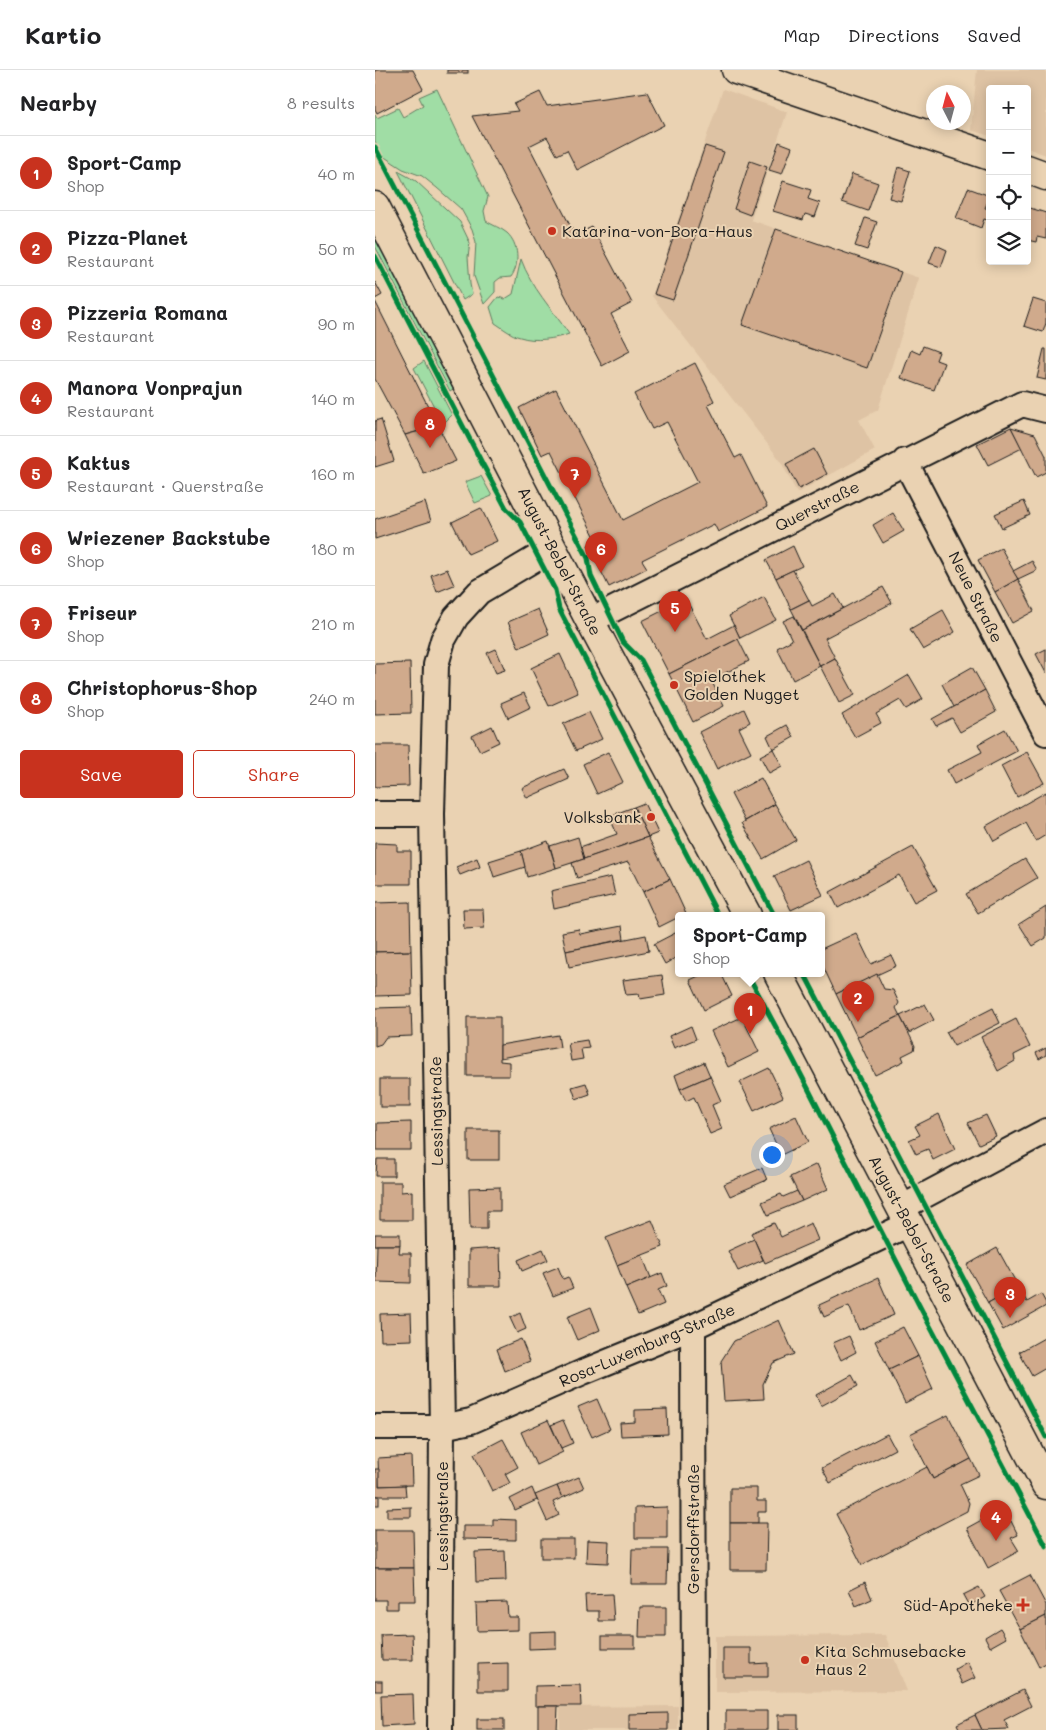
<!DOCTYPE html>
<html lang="en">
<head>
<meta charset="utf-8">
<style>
	:root { --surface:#fff; --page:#f6f6f6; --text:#202124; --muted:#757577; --line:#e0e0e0; --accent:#c8321e }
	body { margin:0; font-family:Mali,sans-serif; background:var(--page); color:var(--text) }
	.controls { position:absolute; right:15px; top:15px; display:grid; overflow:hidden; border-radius:5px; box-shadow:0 2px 12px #0003 }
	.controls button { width:45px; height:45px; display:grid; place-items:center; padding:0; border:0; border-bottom:1px solid var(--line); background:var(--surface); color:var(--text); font:25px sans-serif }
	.compass { position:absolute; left:551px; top:15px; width:45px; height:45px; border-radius:50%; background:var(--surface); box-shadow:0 2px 12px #0003; rotate:354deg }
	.you { position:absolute; left:396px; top:1084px; width:18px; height:18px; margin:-12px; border:4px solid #fff; border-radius:50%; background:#1a73e8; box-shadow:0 0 0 8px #1a73e833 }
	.badge { display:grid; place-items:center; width:32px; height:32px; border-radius:50%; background:var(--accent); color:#fff; font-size:16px; font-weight:700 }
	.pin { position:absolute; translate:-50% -41px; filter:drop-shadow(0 1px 2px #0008) }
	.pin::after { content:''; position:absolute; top:26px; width:18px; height:15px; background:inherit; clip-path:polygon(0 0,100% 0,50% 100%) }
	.popup { position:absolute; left:300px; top:842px; width:150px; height:65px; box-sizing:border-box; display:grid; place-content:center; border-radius:5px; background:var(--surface); filter:drop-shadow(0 1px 4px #0005); font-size:16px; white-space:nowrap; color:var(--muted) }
	.popup b { font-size:19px; color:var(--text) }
	.popup::after { content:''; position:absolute; left:50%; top:100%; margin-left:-10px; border:10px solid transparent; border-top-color:var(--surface) }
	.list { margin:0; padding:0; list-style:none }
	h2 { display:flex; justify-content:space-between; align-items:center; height:65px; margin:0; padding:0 20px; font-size:21px }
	h2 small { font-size:16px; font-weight:400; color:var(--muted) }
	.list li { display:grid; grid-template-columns:32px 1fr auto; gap:15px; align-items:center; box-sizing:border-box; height:75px; padding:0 20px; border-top:1px solid var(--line) }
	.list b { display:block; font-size:19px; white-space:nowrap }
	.list p { margin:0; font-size:16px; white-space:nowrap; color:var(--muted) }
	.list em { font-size:16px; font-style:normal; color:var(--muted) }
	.actions { display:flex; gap:10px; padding:15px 20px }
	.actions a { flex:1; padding:11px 0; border:1px solid var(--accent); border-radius:5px; text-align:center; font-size:18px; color:var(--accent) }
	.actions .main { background:var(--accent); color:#fff }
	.icon { flex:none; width:28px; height:28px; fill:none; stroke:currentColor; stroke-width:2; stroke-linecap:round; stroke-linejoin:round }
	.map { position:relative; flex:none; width:671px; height:1660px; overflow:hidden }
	header { display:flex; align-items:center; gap:30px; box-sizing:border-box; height:70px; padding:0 25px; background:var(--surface); border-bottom:1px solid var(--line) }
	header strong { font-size:24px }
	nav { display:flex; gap:28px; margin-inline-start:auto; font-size:18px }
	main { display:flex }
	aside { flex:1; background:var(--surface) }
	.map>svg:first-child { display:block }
	.built { fill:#dec3a4 }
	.green { fill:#a0dda5; stroke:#5e7c60 }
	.building { fill:#d0aa8c; stroke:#1c1c1c }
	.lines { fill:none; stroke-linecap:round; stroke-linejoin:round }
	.street-casing { stroke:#1c1c1c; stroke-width:28 }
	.secondary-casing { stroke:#1c1c1c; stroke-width:31 }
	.street { stroke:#ead2b2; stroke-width:24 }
	.secondary { stroke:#ead2b2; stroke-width:28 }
	.cycleway-casing { stroke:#ead2b2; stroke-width:8 }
	.cycleway { stroke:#00873e; stroke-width:5 }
	.poi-dot { fill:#c8321e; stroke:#ead2b2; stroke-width:2 }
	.labels { text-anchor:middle; stroke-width:4; stroke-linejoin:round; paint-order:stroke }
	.poi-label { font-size:16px; fill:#1c1c1c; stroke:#ead2b2; text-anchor:start }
	.street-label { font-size:16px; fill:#1c1c1c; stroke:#ead2b2 }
</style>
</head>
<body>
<header>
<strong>Kartio</strong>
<nav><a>Map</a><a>Directions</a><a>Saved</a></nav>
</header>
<main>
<aside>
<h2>Nearby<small>8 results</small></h2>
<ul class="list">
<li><span class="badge">1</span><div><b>Sport-Camp</b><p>Shop</p></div><em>40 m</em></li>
<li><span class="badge">2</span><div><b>Pizza-Planet</b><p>Restaurant</p></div><em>50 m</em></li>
<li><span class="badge">3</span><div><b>Pizzeria Romana</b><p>Restaurant</p></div><em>90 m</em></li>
<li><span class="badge">4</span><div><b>Manora Vonprajun</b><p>Restaurant</p></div><em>140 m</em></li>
<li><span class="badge">5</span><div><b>Kaktus</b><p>Restaurant · Querstraße</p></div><em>160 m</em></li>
<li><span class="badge">6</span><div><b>Wriezener Backstube</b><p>Shop</p></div><em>180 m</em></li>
<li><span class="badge">7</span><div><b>Friseur</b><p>Shop</p></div><em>210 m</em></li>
<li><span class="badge">8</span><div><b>Christophorus-Shop</b><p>Shop</p></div><em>240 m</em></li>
</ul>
<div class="actions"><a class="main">Save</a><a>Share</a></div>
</aside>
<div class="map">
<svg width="671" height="1660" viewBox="0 0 671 1660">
	<rect width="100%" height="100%" fill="#ead2b2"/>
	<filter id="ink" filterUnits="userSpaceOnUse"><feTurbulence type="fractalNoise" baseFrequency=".02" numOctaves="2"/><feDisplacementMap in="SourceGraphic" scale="10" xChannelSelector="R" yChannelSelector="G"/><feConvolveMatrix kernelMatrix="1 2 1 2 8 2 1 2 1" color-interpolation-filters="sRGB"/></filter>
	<g filter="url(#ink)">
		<g class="built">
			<polygon points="602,0 671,0 671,85 652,78 652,19 615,19 615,66 596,60"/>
			<polygon points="348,19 412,42 376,150 544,208 503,340 484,350 500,380 422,423 405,390 277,226"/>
			<polygon points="510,1565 532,1621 340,1622 340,1566"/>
			<polygon points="303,1636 303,1660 185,1660 185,1637"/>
		</g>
		<g class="green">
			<path d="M62,19L113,127L109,141L111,151C117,155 126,158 132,163C144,174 145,195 136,207L125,208L120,212V222L109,234L99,206L101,172L97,159L86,139L62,118L47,106L28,99L8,86L0,71V44L2,48L23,38L28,47L48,35L44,27Z"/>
			<polygon points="23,101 41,111 85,152 95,173 93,187 95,214 97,224 88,230"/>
			<polygon points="0,160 81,317 75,321 0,176"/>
			<path d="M146,189C156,217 177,239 194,264C180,269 160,272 145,267C136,265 128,258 120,253L115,237L123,227L130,229L138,224Z"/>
			<polygon points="49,291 77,345 68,354 39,298"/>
			<polygon points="106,406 117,426 100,433 90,412"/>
		</g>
		<g class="building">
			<polygon points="0,0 38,0 48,19 2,43 0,39"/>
			<rect x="72" y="0" width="21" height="3"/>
			<polygon points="165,22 172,36 272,22 289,55 202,100 192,80 182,85 172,67 154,76 200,165 217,157 257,233 236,244 255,281 227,296 97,46 143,41 139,34"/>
			<polygon points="404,72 417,77 407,104 394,100"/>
			<polygon points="330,76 349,82 298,230 279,224"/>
			<polygon points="375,91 392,97 375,145 359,139"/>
			<polygon points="523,97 535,101 526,131 514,128"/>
			<polygon points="477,104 503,113 493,141 467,132"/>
			<polygon points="408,111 436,120 433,129 445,133 440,147 430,144 428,150 398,141"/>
			<polygon points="593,118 615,126 610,138 615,139 615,151 609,149 606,158 581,148"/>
			<polygon points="652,137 671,143 671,169 662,167 661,172 652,170"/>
			<polygon points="490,148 502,152 492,180 480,176"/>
			<polygon points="401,159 526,202 492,298 367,255"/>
			<polygon points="561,175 572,180 566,197 554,193"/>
			<polygon points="0,212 7,225 0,229"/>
			<polygon points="658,229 671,233 671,253 668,262 649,256"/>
			<polygon points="0,231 63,356 30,365 0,309"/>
			<polygon points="548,276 564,282 561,290 569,293 559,320 526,308 536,280 545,284"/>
			<polygon points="669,279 671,279 671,310 662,308"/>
			<polygon points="320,293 339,331 333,335 360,388 366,385 392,437 343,462 339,454 267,490 272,498 234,517 213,475 222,471 210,448 176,381 167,385 144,338 181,319 248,450 323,412 292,352 277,359 259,324"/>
			<polygon points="6,349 19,391 0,397 0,351"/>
			<polygon points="63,356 81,391 49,404 30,365"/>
			<polygon points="636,357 647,378 613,395 602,374"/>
			<polygon points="636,357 660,364 671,386 671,402 661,407"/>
			<polygon points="439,379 452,404 424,419 411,394"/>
			<polygon points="649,431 655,445 627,458 620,444"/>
			<polygon points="50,432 56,451 0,469 0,449"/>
			<polygon points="106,438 122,471 93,484 77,452"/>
			<polygon points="518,443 529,461 508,473 498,455"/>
			<polygon points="418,476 427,496 401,508 391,490"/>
			<polygon points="626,478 643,509 620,522 603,490"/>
			<polygon points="657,491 662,500 643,509 638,501"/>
			<polygon points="72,499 79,515 62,522 56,505"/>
			<polygon points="418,500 434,530 416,539 401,508"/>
			<polygon points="643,509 659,541 637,553 620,522"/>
			<polygon points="508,517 517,533 450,568 460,588 445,596 427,560"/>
			<polygon points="460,524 468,538 427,560 416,539 434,530 437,536"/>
			<polygon points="389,527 401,550 365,568 354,546"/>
			<polygon points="311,529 332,569 359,555 365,568 294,604 267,551"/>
			<polygon points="163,539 174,564 144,578 133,552"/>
			<polygon points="568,540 580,562 548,580 535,559"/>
			<polygon points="419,546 445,596 418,610 402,578 417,570 408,551"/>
			<polygon points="363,569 374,591 336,610 349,636 318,652 294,604"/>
			<polygon points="121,579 130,600 121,603 112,583"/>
			<polygon points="671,579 671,603 661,584"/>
			<polygon points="185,584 203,623 174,636 156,598"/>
			<polygon points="460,588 480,625 464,633 445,596"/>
			<polygon points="35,593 36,643 0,644 0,594"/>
			<polygon points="597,597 610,620 579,637 567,614"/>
			<polygon points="534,605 548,629 531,639 525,630 501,644 506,653 480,667 467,645"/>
			<polygon points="610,620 621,642 585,662 577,648 561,656 557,649"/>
			<polygon points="149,623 156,637 133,648 126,633"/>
			<polygon points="369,639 375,652 364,658 376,682 342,699 324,662"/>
			<polygon points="214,642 227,669 201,681 188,654"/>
			<polygon points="412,655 419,667 398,679 392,666"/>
			<polygon points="117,656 124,672 105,681 97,666"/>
			<polygon points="630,659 642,681 579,714 572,700 607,682 603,674"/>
			<polygon points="0,675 33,675 34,716 0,717"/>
			<polygon points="398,679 407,696 394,703 385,686"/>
			<polygon points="233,682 248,712 222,724 208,694"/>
			<polygon points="652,682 669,713 642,727 626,696"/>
			<polygon points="189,699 194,709 152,728 147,718"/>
			<polygon points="386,708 400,734 370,751 356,724"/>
			<polygon points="671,722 671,765 661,771 651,753 619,771 611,756"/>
			<polygon points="269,733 283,763 273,767 259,737"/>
			<polygon points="400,734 421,770 388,789 367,753"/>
			<polygon points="259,737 273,767 209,789 205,777 242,764 234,746"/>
			<polygon points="203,767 209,789 181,798 175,776"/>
			<polygon points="273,767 295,809 268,822 253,792 202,808 197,793"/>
			<polygon points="173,771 181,798 152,807 146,781"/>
			<polygon points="0,773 22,774 22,781 36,781 36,814 0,814"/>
			<polygon points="538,777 562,820 539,832 524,805 463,838 455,822"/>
			<polygon points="146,781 150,797 119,807 114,791"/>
			<polygon points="102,788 105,797 85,805 81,797"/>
			<polygon points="650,789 662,808 603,843 591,824"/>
			<polygon points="431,790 448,825 416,840 399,806"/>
			<polygon points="236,807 240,825 179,839 176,821"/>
			<polygon points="295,809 311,844 304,845 304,847 284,857 268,822"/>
			<polygon points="35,832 36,881 0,882 0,833"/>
			<polygon points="671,837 671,868 658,876 644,854"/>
			<polygon points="88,839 108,839 109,858 89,859"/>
			<polygon points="247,856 249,869 191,881 187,862 204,859 205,864"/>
			<polygon points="304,861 304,896 300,888 290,894 279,874"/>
			<polygon points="481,863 496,894 516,885 521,896 461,924 446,892 446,879"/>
			<polygon points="271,865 274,881 194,897 191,881"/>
			<polygon points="36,881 37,925 0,926 0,882"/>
			<polygon points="330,903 346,903 357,926 329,940 315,910"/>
			<polygon points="502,904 509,919 518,920 524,933 521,938 525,946 482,967 461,924"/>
			<polygon points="287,905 290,925 265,929 264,924 251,925 248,910"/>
			<polygon points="550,934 559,950 534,963 525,946"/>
			<polygon points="36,937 37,966 11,967 6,974 0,976 0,938"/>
			<polygon points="618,938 625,953 579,976 571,962"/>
			<polygon points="525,946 540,976 539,980 527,986 529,991 500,1005 482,967"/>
			<polygon points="92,947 125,947 125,991 134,992 134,1006 92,1006"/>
			<polygon points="367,947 384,982 353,997 336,961"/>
			<polygon points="641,949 655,977 639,985 640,991 623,1001 606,967"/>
			<polygon points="316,956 321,969 299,978 294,966"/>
			<polygon points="183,965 185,977 125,988 125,975"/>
			<polygon points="212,970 214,978 206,979 208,989 196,991 193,973"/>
			<polygon points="671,978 671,985 664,989 661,983"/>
			<polygon points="329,992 335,1006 305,1019 300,1005"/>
			<polygon points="394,998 408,1027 379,1041 365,1012"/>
			<polygon points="335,1006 346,1031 337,1035 347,1059 335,1064 319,1027 311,1031 305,1019"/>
			<rect x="5" y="1009" width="30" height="28"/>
			<polygon points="211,1013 215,1024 201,1029 197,1017"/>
			<polygon points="564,1044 580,1079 558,1090 553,1079 541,1084 534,1070 545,1065 540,1056"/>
			<polygon points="611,1045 621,1066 604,1074 593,1053"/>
			<polygon points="421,1046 433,1072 406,1085 394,1059"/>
			<polygon points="36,1052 36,1080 2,1080 2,1053"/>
			<rect x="93" y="1060" width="31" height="30"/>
			<polygon points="2,1089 19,1089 19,1106 1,1106"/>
			<polygon points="442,1094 453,1119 427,1131 415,1107"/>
			<polygon points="387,1098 392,1110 355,1126 349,1114"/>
			<polygon points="5,1112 26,1112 26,1122 37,1121 37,1150 5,1150"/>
			<polygon points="125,1117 125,1141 112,1141 112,1159 95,1159 94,1118"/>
			<polygon points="422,1121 427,1131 393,1145 387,1132 406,1124 408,1127"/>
			<polygon points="277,1150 288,1177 242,1195 231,1168"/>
			<polygon points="399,1153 406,1167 436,1153 443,1170 390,1193 376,1163"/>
			<rect x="0" y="1164" width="25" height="11"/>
			<polygon points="379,1169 388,1190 363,1201 353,1181"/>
			<polygon points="2,1175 25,1175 24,1183 36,1183 36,1213 1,1212"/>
			<polygon points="125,1178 126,1216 94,1216 94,1180"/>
			<polygon points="622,1178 643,1216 613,1233 592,1195"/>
			<polygon points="168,1179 173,1190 147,1201 143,1190"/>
			<polygon points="267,1185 276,1208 251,1218 242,1195"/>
			<polygon points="183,1197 188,1209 193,1207 198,1218 178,1226 168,1203"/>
			<polygon points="287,1203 292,1216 283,1220 289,1234 263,1245 251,1218"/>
			<polygon points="503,1208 519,1245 484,1260 474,1236 449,1247 444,1235"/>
			<polygon points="643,1216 652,1232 666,1224 671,1233 671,1236 628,1260 613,1233"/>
			<polygon points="216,1237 225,1260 202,1270 192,1247"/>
			<polygon points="36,1243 37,1270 6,1271 5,1244"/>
			<polygon points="145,1243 151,1259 142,1263 135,1248"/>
			<polygon points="404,1250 419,1284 398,1293 388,1314 389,1329 349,1331 346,1291 359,1271"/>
			<polygon points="528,1257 543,1286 514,1300 500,1271"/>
			<polygon points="474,1266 481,1282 466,1290 458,1273"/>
			<polygon points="671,1267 671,1298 657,1306 644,1282"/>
			<polygon points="146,1269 155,1291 130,1301 122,1279"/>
			<polygon points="543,1286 558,1319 530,1333 514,1300"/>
			<polygon points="477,1305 483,1316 446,1336 441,1325"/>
			<polygon points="222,1329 235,1359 217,1367 203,1337"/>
			<polygon points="292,1339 293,1364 246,1366 245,1353 260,1352 260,1340"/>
			<polygon points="573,1345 596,1389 558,1409 535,1364"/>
			<polygon points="173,1350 188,1382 161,1395 146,1362"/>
			<polygon points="188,1350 198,1373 186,1378 176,1355"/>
			<polygon points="512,1364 520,1379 455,1413 447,1398"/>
			<polygon points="128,1369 143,1397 130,1404 135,1413 117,1421 99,1384"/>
			<polygon points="36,1386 37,1415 4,1416 3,1388"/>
			<polygon points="596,1389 604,1405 585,1414 594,1433 592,1441 487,1495 461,1444 552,1397 558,1409"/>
			<polygon points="0,1399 4,1399 4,1416 30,1415 31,1426 0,1426"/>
			<polygon points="204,1407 209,1418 187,1428 182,1416"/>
			<polygon points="182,1416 187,1428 178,1432 184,1445 172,1451 160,1425"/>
			<polygon points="157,1418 162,1430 140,1440 135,1429"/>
			<polygon points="355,1418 382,1418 382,1431 391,1431 391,1442 383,1442 383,1453 355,1453"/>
			<rect x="0" y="1426" width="4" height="9"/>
			<polygon points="36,1437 36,1447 12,1447 12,1438"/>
			<polygon points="292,1437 292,1468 260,1468 260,1438"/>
			<polygon points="623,1441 630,1454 636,1451 643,1465 636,1468 644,1481 613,1498 592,1458"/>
			<polygon points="118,1449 141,1450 141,1470 88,1469 88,1456 118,1456"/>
			<polygon points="355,1453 392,1453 391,1500 355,1500"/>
			<polygon points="0,1460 38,1460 39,1498 0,1498"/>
			<rect x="166" y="1469" width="33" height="19"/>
			<polygon points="212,1470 234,1471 233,1493 211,1492"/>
			<polygon points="257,1479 293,1479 292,1514 256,1514"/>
			<polygon points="130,1481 131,1511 101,1512 100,1482"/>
			<polygon points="0,1498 39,1498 40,1531 23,1531 23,1539 11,1539 11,1530 0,1530"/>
			<polygon points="655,1505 671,1535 671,1546 645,1559 624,1521"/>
			<polygon points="490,1512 497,1529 481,1536 474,1520"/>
			<polygon points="604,1517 610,1527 594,1536 588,1525"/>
			<polygon points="237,1524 239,1551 224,1551 224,1541 211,1541 210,1525"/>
			<polygon points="132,1532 133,1547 143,1547 143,1560 102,1561 101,1533"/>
			<polygon points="265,1537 291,1537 291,1567 264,1567"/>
			<polygon points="671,1546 671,1593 664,1597 645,1559"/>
			<polygon points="625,1558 631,1568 615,1577 610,1567"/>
			<polygon points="181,1561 181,1578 154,1579 154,1562"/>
			<polygon points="37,1564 38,1590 7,1590 6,1565"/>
			<rect x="227" y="1566" width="33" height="12"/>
			<polygon points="348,1578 376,1578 376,1594 393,1593 393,1607 348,1607"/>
			<polygon points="592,1592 600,1608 587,1614 580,1599"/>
			<polygon points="133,1593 133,1621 103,1621 103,1594"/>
			<rect x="0" y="1611" width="7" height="10"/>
			<polygon points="205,1615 206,1636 160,1636 160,1616"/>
			<polygon points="648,1620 656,1636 629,1650 634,1659 607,1660 600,1645"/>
			<polygon points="38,1624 39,1654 7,1656 6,1625"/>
			<polygon points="163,1636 183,1636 182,1660 163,1660"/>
			<rect x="351" y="1641" width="41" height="19"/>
			<polygon points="293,1643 293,1660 254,1660 254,1644"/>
			<rect x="403" y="1645" width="20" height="15"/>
			<polygon points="600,1645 607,1660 585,1660 582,1654"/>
			<rect x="102" y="1649" width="27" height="11"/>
		</g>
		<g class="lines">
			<g class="street-casing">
				<g id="street">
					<polyline points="530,391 671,663"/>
					<polyline points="215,551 647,334 671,340"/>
					<polyline points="0,744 57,744"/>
					<polyline points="526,1138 671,1061"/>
					<polyline points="318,1257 319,1660"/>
					<polyline points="0,1357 67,1357 96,1351 208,1302 318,1257 534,1154"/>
					<polyline points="65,1660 67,1357 57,744 61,595 68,570 81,547 104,522 178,478"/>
				</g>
			</g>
			<g class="secondary-casing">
				<g id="secondary">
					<polyline points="361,0 615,86"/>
					<polyline points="652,99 671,106"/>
					<polyline points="0,136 215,551 372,845"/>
					<polyline points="403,903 671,1415"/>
				</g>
			</g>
			<use href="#street" class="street"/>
			<use href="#secondary" class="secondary"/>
			<g class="cycleway-casing">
				<g id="cycleway">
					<polyline points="0,77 213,488 216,506 248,572 266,590 399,845"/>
					<polyline points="0,186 107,393 131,438 145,452 180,520 184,539 343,845"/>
					<polyline points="372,903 418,989 545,1237 671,1476"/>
					<polyline points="429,903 671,1367"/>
				</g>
			</g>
			<use href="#cycleway" class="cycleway"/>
		</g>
	</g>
	<g class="poi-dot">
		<circle cx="177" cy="161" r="5"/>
		<circle cx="299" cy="615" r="5"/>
		<circle cx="276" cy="747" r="5"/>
		<path d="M645.5 1527.5h5v5h5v5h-5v5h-5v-5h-5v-5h5z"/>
		<circle cx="430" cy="1590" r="5"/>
	</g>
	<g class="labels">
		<g class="poi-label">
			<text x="187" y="167">Katarina-von-Bora-Haus</text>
			<text x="309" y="612">Spielothek<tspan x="309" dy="18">Golden Nugget</tspan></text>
			<text x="266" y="753" text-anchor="end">Volksbank</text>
			<text x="638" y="1541" text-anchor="end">Süd-Apotheke</text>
			<text x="440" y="1587">Kita Schmusebacke<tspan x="440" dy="18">Haus 2</tspan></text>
		</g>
		<g class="street-label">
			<text transform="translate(442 436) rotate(-27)" y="6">Querstraße</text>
			<text transform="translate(185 491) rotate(63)" y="6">August-Bebel-Straße</text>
			<text transform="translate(601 527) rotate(63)" y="6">Neue Straße</text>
			<text transform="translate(61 1041) rotate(-91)" y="6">Lessingstraße</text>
			<text transform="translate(537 1159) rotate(62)" y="6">August-Bebel-Straße</text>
			<text transform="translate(272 1275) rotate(-23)" y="6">Rosa-Luxemburg-Straße</text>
			<text transform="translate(67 1446) rotate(-90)" y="6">Lessingstraße</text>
			<text transform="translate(318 1459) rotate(-90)" y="6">Gersdorffstraße</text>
		</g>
	</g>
</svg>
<div class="controls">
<button>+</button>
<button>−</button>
<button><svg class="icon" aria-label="locate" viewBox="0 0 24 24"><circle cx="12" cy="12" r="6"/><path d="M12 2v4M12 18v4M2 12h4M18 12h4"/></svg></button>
<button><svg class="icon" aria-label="layers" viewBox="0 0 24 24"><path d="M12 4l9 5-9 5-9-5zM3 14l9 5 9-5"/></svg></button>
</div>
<svg class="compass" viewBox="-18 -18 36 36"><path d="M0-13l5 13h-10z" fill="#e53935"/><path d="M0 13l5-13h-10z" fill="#757577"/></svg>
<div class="you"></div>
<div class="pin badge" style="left:375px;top:964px">1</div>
<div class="popup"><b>Sport-Camp</b>Shop</div>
<div class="pin badge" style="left:483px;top:952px">2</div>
<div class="pin badge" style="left:635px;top:1248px">3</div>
<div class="pin badge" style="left:621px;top:1471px">4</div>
<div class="pin badge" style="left:300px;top:562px">5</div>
<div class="pin badge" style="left:226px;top:503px">6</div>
<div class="pin badge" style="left:200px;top:428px">7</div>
<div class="pin badge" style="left:55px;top:378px">8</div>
</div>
</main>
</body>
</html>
